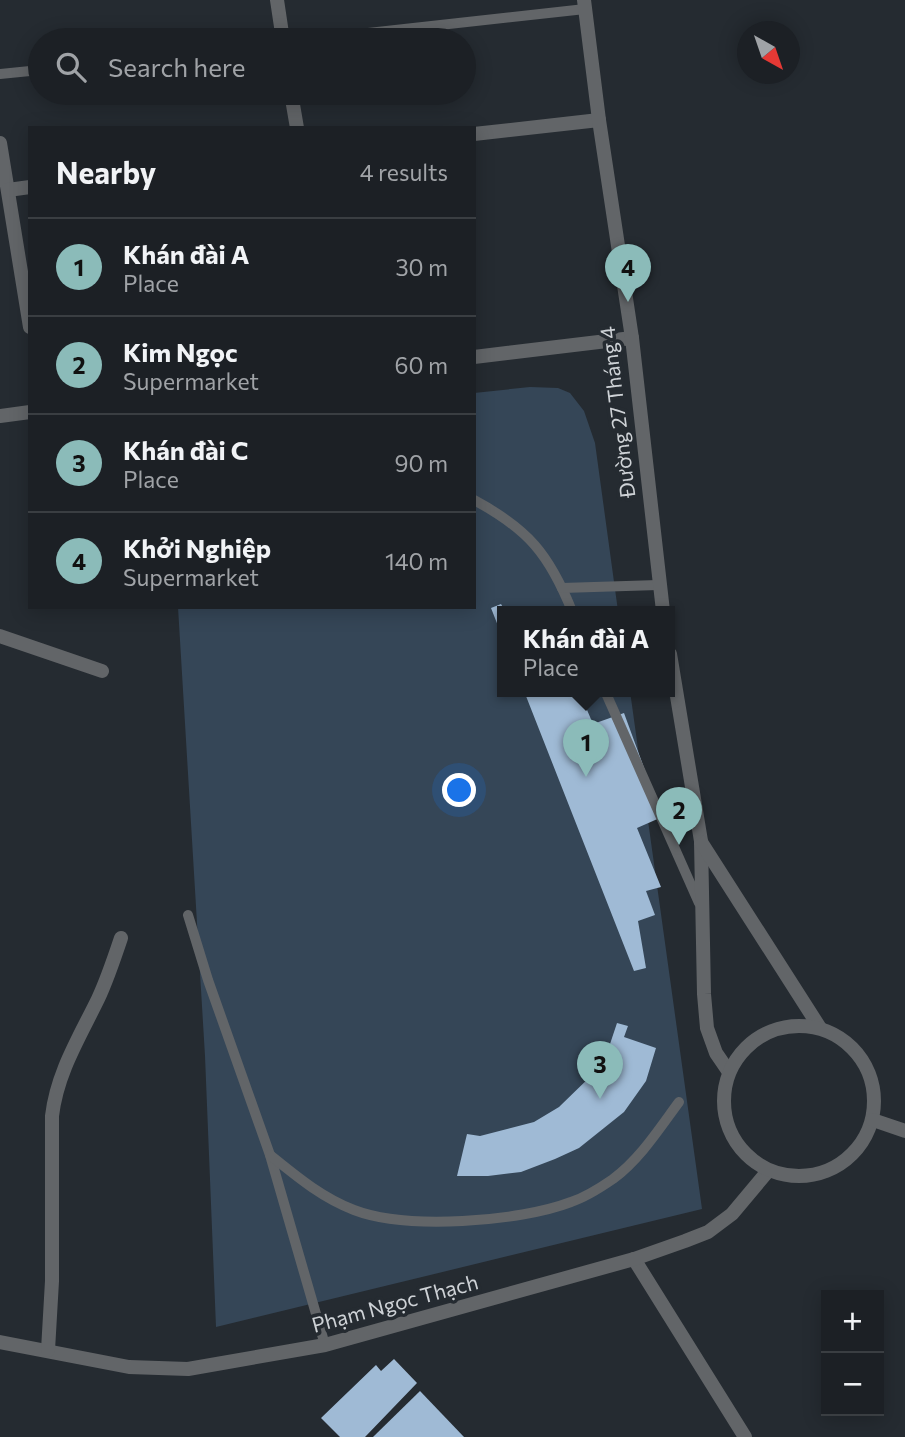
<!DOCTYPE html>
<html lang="en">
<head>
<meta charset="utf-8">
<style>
	:root { --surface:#1c2025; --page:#292d32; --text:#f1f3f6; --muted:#a0a3a7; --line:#3a3e42; --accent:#8bbbb9 }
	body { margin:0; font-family:Commissioner,sans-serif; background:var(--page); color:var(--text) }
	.controls { position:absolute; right:21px; bottom:21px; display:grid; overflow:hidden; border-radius:0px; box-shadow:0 4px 18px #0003 }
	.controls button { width:63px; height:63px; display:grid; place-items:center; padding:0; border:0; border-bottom:2px solid var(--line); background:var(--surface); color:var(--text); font:35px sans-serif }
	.compass { position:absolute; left:737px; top:21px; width:63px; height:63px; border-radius:50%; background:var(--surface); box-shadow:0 4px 18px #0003; rotate:140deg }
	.you { position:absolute; left:460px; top:791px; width:24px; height:24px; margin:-18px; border:5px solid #fff; border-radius:50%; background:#1a73e8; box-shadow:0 0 0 10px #1a73e833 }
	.badge { display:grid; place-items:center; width:46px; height:46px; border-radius:50%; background:var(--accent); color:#111; font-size:23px; font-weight:700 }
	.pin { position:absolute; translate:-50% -58px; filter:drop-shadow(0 2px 4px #0008) }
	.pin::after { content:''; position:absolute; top:37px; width:24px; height:21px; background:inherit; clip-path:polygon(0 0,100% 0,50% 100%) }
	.popup { position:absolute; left:497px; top:606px; width:178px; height:91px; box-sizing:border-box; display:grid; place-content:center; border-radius:0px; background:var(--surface); filter:drop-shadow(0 2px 5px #0005); font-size:23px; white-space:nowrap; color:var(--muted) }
	.popup b { font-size:26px; color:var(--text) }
	.popup::after { content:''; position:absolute; left:50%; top:100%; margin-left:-14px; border:14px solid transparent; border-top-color:var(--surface) }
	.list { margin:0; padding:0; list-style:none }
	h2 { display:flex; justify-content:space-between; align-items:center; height:91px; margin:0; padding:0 28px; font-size:30px }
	h2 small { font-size:23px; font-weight:400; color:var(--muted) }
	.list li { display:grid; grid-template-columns:46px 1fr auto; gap:21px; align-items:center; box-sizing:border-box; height:98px; padding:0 28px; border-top:2px solid var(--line) }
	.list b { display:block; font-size:26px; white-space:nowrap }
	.list p { margin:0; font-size:23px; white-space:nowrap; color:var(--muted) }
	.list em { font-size:23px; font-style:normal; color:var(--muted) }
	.icon { flex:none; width:38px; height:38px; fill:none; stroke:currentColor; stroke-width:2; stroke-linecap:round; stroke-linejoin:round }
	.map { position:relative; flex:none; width:905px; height:1437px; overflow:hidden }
	.search { position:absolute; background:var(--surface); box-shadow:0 4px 18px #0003; left:28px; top:28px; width:448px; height:77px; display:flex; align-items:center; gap:18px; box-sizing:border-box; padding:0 24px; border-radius:38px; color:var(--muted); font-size:26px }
	.panel { position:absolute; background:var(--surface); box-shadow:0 4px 18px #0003; left:28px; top:126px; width:448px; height:483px; border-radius:0px }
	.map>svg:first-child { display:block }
	.green { fill:#354657 }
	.building { fill:#9fbad5 }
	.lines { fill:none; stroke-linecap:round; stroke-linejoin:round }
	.service { stroke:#626568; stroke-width:10 }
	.minor { stroke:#626568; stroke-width:14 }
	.tertiary { stroke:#626568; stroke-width:14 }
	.labels { text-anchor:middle; stroke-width:7; stroke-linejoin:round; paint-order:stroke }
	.street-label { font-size:21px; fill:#ced2d6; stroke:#252b31 }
</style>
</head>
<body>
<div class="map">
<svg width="905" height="1437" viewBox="0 0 905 1437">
	<rect width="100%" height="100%" fill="#252b31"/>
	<polygon class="green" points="530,387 558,388 570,393 584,411 595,443 618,611 502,611 502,691 630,691 702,1209 216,1327 205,1056 178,607 474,607 474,393"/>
	<g class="building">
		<polygon points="501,604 505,611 502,611 502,636 491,608"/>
		<polygon points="524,691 579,691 593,724 624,713 662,817 637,828 661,887 646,891 655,915 638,921 646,968 634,971"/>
		<polygon points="617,1023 628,1026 624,1037 656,1048 646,1081 624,1112 579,1148 555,1159 521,1172 488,1176 457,1176 467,1134 480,1136 534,1122 559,1107 595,1072 609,1047"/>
		<polygon points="394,1359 417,1383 365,1437 340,1437 321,1418 376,1365 381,1371"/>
		<polygon points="420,1391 464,1437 373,1437"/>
	</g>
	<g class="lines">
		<g class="service">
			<polyline points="305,40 585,9"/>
			<polyline points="0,74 40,70"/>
			<path d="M474,500C528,529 549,554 572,611"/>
			<polyline points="562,588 658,585"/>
			<polyline points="605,691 699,903"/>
			<polyline points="188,915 208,980 270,1155 325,1345"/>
			<path d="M270,1155C296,1176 322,1198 354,1210C406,1230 519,1222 571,1202C586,1197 600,1188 613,1179C640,1159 659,1129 679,1102"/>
		</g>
		<g class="minor">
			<polyline points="277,0 283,40"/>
			<polyline points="291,93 297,128"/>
			<polyline points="474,134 599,120"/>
			<polyline points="0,143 30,327"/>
			<polyline points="8,190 30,187"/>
			<polyline points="474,357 632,338"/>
			<polyline points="0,416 30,412"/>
			<polyline points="0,636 102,671"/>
			<polyline points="634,1259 745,1437"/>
			<polyline points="0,1342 129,1367 188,1369 325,1345 634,1259 685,1241 708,1232 732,1214 768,1171"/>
			<path d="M48,1350L52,1281V1116C57,1073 79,1038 98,999C107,980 114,959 121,938"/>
		</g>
		<g class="tertiary">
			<polyline points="584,0 599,120 632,338 663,611"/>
			<polyline points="670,654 701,841 704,994 707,1028 716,1053 729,1072"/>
			<polyline points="701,842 820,1028"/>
			<circle cx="799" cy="1101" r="75"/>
			<polyline points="873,1120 905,1131"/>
		</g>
	</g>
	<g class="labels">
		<g class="street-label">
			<text transform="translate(618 412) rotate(-97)" y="7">Đường 27 Tháng 4</text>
			<text transform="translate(395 1304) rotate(-15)" y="7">Phạm Ngọc Thạch</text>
		</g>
	</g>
</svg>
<div class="controls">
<button>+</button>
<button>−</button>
</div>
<svg class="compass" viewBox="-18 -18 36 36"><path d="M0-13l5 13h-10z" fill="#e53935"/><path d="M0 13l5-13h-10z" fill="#a0a3a7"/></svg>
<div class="you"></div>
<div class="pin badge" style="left:586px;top:777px">1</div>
<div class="popup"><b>Khán đài A</b>Place</div>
<div class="pin badge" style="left:679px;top:845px">2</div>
<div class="pin badge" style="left:600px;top:1099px">3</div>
<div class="pin badge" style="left:628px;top:302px">4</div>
<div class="search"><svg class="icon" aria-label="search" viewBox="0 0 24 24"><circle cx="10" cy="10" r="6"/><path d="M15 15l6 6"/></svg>Search here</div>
<section class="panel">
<h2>Nearby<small>4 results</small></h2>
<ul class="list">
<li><span class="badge">1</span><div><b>Khán đài A</b><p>Place</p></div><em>30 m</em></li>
<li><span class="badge">2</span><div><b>Kim Ngọc</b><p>Supermarket</p></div><em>60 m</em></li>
<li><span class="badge">3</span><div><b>Khán đài C</b><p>Place</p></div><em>90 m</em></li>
<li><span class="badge">4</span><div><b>Khởi Nghiệp</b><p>Supermarket</p></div><em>140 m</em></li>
</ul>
</section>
</div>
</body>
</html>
